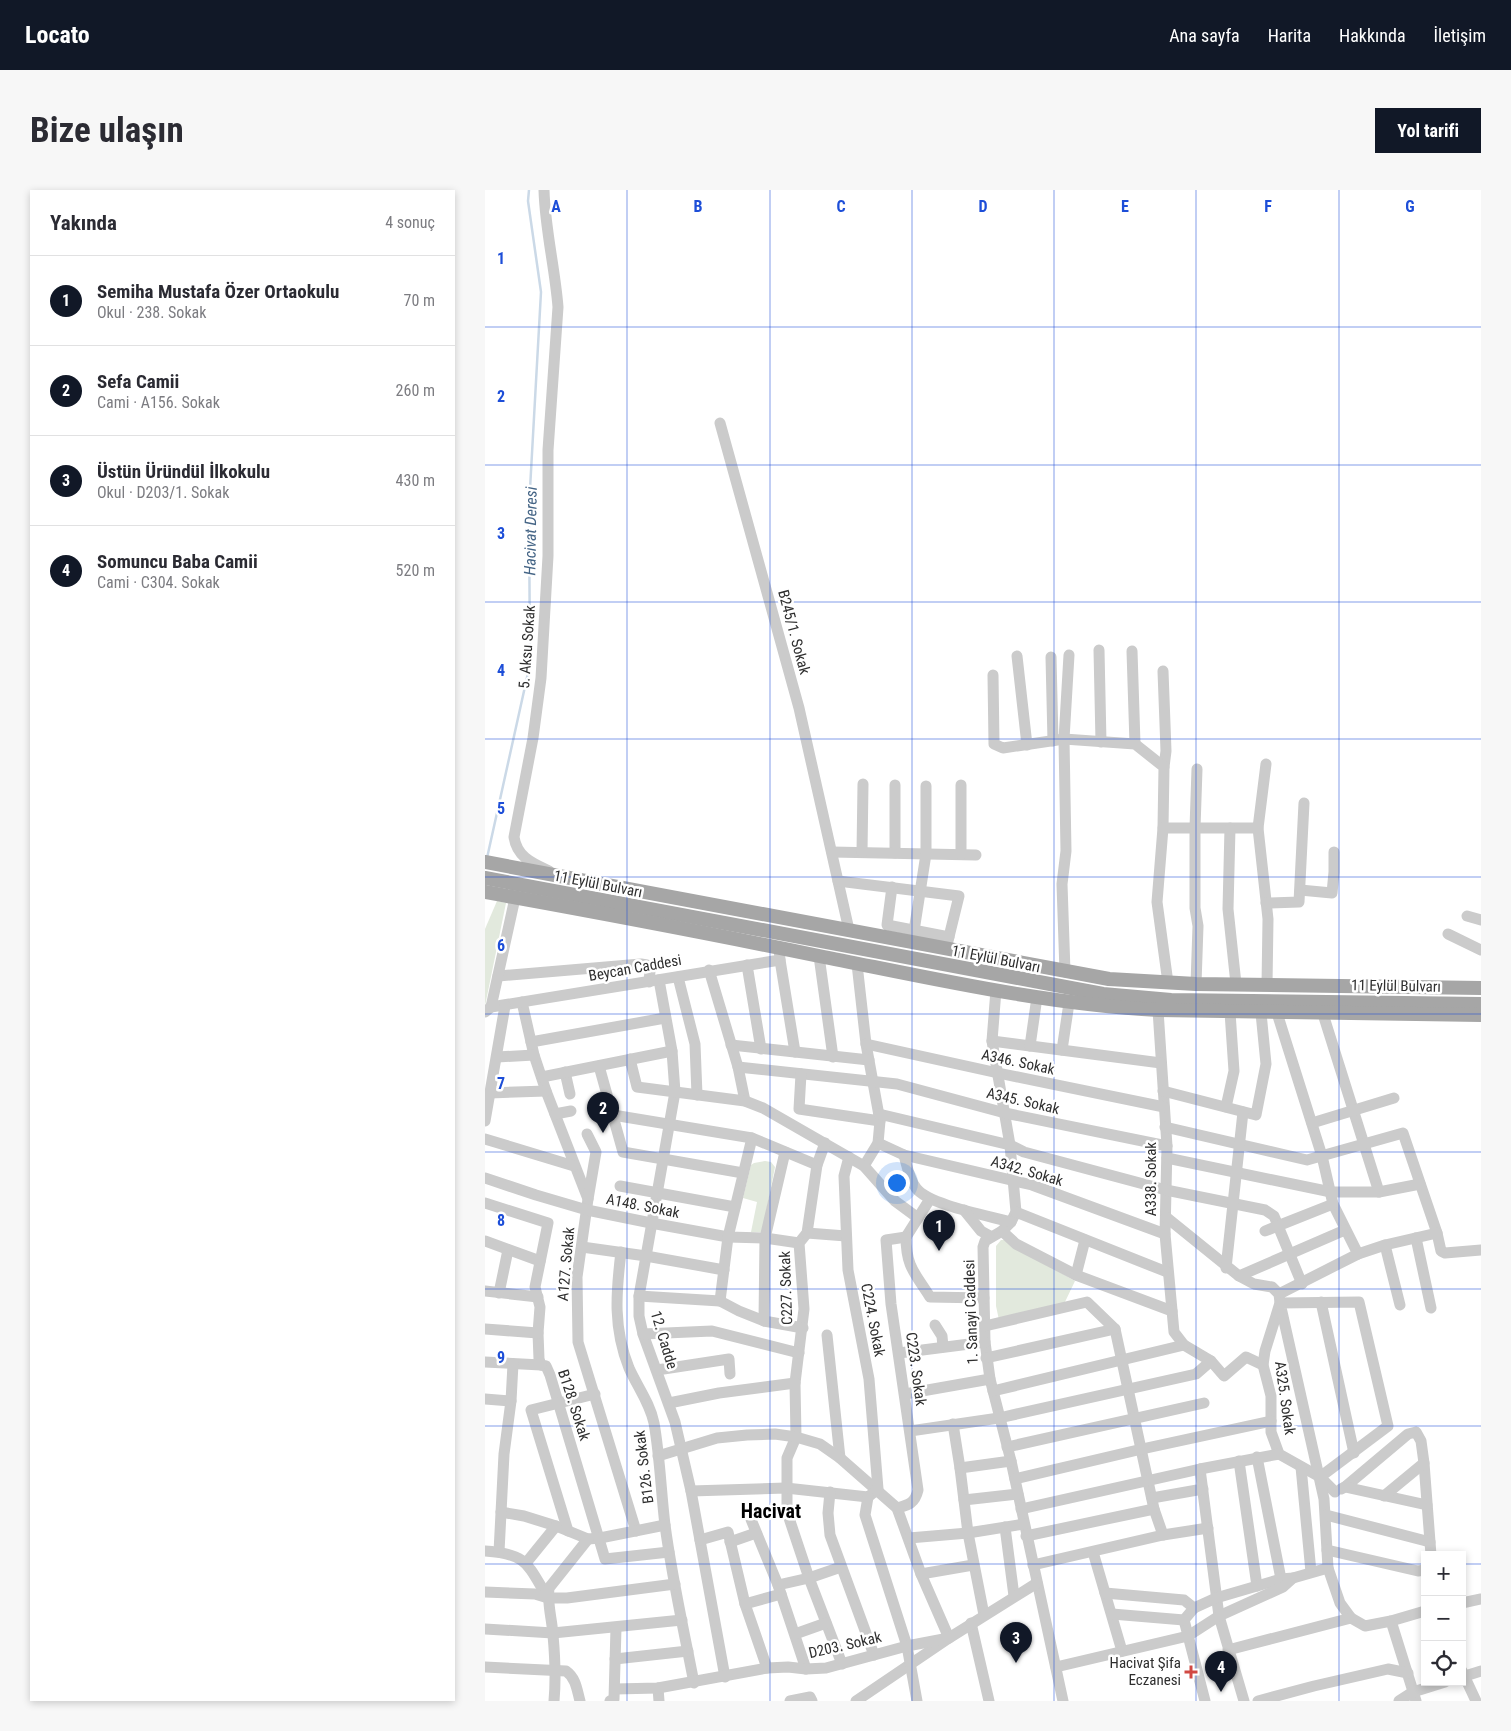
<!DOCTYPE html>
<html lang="tr">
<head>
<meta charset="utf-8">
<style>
	:root { --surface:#fff; --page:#f7f7f7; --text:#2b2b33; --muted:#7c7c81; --line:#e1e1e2; --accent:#111827 }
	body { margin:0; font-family:"Roboto Condensed",sans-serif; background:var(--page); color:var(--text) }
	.controls { position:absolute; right:15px; bottom:15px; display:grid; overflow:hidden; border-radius:0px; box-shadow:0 2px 8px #0003 }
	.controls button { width:45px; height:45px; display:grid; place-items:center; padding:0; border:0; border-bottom:1px solid var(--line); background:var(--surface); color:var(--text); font:25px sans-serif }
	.you { position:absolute; left:411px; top:992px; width:18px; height:18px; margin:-12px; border:4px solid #fff; border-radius:50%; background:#1a73e8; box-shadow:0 0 0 8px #1a73e833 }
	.badge { display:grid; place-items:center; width:32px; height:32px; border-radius:50%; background:var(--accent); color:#fff; font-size:16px; font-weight:700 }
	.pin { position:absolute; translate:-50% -41px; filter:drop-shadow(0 1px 2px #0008) }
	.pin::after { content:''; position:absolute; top:26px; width:18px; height:15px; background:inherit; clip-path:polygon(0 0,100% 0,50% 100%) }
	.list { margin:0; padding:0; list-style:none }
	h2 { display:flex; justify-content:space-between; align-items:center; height:65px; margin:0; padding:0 20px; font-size:21px }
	h2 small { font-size:16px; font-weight:400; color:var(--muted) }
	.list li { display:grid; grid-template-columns:32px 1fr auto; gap:15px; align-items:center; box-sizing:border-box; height:90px; padding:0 20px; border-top:1px solid var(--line) }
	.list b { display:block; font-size:19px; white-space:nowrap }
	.list p { margin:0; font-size:16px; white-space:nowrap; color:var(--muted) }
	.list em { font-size:16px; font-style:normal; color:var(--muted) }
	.icon { flex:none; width:28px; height:28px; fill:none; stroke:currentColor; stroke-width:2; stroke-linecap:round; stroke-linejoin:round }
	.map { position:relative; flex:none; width:996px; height:1511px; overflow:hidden; border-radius:0px }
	header { display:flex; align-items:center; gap:30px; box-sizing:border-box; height:70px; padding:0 25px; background:var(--accent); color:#fff }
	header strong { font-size:24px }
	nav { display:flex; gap:28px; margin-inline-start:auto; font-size:18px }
	.intro { display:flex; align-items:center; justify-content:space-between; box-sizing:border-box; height:120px; padding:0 30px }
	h1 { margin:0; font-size:35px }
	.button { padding:12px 22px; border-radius:0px; background:var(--accent); color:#fff; font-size:18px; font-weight:700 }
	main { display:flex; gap:30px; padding:0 30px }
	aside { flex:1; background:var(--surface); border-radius:0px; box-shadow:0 2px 8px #0003 }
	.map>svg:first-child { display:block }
	.green { fill:#e2e9dd }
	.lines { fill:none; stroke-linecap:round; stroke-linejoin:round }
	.stream { stroke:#cbd9e7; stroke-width:2.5 }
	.minor { stroke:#cbcbcb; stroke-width:11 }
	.major { stroke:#a6a6a6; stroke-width:14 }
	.grid { fill:none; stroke:#1d4ed8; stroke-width:1; stroke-opacity:0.55 }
	.poi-dot { fill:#d14943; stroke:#fff; stroke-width:2 }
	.labels { text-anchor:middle; stroke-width:5; stroke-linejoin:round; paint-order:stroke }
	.street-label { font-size:15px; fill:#2e2e2e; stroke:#fff }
	.poi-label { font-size:15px; fill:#2e2e2e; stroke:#fff; text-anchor:end }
	.water-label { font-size:16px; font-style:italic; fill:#456586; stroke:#fff }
	.district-label { font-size:20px; font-weight:bold; fill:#000; stroke:#fff }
	.grid-label { font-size:16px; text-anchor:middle; font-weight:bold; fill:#1d4ed8; stroke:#fff; stroke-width:5; stroke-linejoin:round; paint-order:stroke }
</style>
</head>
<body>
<header>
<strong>Locato</strong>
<nav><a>Ana sayfa</a><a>Harita</a><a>Hakkında</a><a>İletişim</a></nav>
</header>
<div class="intro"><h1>Bize ulaşın</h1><a class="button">Yol tarifi</a></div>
<main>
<aside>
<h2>Yakında<small>4 sonuç</small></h2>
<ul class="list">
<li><span class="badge">1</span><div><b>Semiha Mustafa Özer Ortaokulu</b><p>Okul · 238. Sokak</p></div><em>70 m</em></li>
<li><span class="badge">2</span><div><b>Sefa Camii</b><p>Cami · A156. Sokak</p></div><em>260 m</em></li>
<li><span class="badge">3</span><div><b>Üstün Üründül İlkokulu</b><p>Okul · D203/1. Sokak</p></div><em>430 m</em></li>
<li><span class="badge">4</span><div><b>Somuncu Baba Camii</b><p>Cami · C304. Sokak</p></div><em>520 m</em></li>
</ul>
</aside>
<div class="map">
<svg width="996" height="1511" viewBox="0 0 996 1511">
	<rect width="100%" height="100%" fill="#fff"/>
	<g class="green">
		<polygon points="12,711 21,713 0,816 0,739"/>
		<polygon points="280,971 286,972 290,977 277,1042 266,1042 272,1012 258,1008 266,975 269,973"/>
		<polygon points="516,1050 520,1050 523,1053 590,1091 579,1114 514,1130 511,1116 511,1056"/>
	</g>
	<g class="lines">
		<polyline class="stream" points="2,668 45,474 44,317 56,102 43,11 44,0"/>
		<g class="minor">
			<path d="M59,0C60,39 70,78 73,117L63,260V366L56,488L48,548L29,647C32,667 47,673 64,681"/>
			<polyline points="235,233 314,518 364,740"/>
			<polyline points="614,460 616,552"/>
			<polyline points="647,461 650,554"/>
			<polyline points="532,466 542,555"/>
			<polyline points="566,467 568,551"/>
			<polyline points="678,481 681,561 679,577"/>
			<polyline points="508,485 509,554 518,558 579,549 650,554 679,577 678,638 672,712 683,793"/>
			<polyline points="781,574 773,638 783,729 782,795"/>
			<polyline points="410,595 410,663"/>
			<polyline points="678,638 773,638"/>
			<polyline points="745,638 743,719 751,794"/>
			<polyline points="347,662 491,665"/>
			<polyline points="377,662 378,594"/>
			<polyline points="476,664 476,595"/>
			<polyline points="353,691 474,706 461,759"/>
			<polyline points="407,697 402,735 464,747"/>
			<polyline points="815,700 847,703 849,682 849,662"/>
			<polyline points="781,713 814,712 819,613"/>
			<polyline points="982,726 996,730"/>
			<polyline points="429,741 441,664 441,596"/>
			<polyline points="963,744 996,760"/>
			<polyline points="334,766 348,867"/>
			<polyline points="295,770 310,862"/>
			<polyline points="372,774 381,854 395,931 393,953 379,976"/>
			<polyline points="262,775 276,859"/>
			<polyline points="224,780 253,877 260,911"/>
			<polyline points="580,782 577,694 581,661 579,549 584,465"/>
			<polyline points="13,786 156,774 162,775 165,781 164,792"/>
			<polyline points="193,787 210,854 212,905"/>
			<polyline points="174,790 187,861 190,902 154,1106 154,1126 158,1144 190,1232 206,1301 240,1487"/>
			<polyline points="711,794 713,736 710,718 710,638 712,579"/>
			<polyline points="511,800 507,851 525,955 531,1022 526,1032 517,1041 500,1051 498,1057 500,1152 505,1189 526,1271 578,1511"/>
			<polyline points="37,812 49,865 61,901 103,1009 92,1087 93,1152 151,1341"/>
			<polyline points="6,817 30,708"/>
			<polyline points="673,820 682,956 680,1044 689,1142 699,1155 726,1171 739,1186 761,1167 778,1175"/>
			<polyline points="0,822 6,817 295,770 294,758"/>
			<polyline points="792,823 837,966 848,1014 873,1064"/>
			<polyline points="838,824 894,1002"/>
			<polyline points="507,851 676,873"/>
			<polyline points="46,852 180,828"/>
			<polyline points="381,854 513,883 679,917"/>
			<polyline points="246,855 384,870"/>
			<polyline points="545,856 552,807"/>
			<polyline points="577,860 584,813"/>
			<polyline points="12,867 49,865"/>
			<polyline points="145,869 152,897 260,911 278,918 379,976 410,1011 433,1028"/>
			<polyline points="114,876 138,962 258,983"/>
			<polyline points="253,877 412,894 520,923 682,956"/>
			<polyline points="80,882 85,904"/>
			<polyline points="316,884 314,919 395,931"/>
			<polyline points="57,887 187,861"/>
			<polyline points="678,901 771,925 781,874 776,823"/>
			<polyline points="4,903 61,901"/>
			<polyline points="741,917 749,881 745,822"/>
			<polyline points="70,924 86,921"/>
			<polyline points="394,924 525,955 539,962 681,1000 780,1020 789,1026 817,1094"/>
			<polyline points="128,925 267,948 332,975"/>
			<polyline points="0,931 20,816"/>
			<polyline points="827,933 909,908"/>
			<polyline points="680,937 822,970 918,943 952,1043 956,1061 960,1063 996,1060"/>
			<polyline points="102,944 111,962 103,1009"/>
			<polyline points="0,949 89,976"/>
			<polyline points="340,953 332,975 322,1043 314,1053 319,1119 310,1193 311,1247 302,1268 302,1322 324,1388 357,1474"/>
			<polyline points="393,953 419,965 547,995 680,1044"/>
			<path d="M419,965C422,976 424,989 431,998C443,1015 505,1026 526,1032"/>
			<polyline points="682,968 846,1002 894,1002 935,994"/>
			<polyline points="0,988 51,1005 102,1020 166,1033 243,1047 280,1048 314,1053"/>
			<polyline points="135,996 250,1017"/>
			<polyline points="0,1013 63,1033 50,1097 55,1117 53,1143 54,1169 56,1175 61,1176 65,1185 120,1369 184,1362"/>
			<polyline points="479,1020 496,1041 505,1046"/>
			<polyline points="531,1022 682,1082"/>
			<polyline points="681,1027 754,1086 769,1094 787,1097 794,1104 795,1113 780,1161 778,1175 786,1206 786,1242 794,1264 835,1287 850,1302"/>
			<polyline points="517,1041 531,1054 591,1085 687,1121"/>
			<polyline points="780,1041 848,1014"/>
			<polyline points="322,1043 361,1046"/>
			<path d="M421,1047C421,1077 430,1083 445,1107L499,1108"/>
			<polyline points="421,1047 445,1009"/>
			<polyline points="931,1048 946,1118"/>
			<polyline points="0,1051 55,1071"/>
			<polyline points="900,1055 915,1115"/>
			<polyline points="97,1057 161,1066 239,1080"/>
			<path d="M136,1062C131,1103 128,1138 144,1178C152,1196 165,1213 169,1233C175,1267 176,1302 180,1335C187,1388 199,1441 209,1493"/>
			<polyline points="741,1078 758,922"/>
			<polyline points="591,1085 600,1050"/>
			<polyline points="754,1086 860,1040"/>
			<polyline points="0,1101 53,1107"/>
			<polyline points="14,1103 23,1060"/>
			<polyline points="794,1104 873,1064 900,1055 952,1043"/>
			<polyline points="154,1106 235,1111 254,1121 279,1131 318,1138"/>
			<polyline points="235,1111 243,1047 267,948"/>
			<polyline points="836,1112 869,1263"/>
			<polyline points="279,1131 280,1048 300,962"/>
			<polyline points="450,1135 457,1146 458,1157"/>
			<polyline points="500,1136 602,1112 630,1139 669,1319 678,1345"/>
			<polyline points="0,1139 53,1143"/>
			<polyline points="158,1144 227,1141 314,1163"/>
			<polyline points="342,1145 355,1268"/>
			<polyline points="414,1163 500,1152"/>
			<polyline points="501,1168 630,1139"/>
			<polyline points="0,1172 56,1175"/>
			<polyline points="172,1180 244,1169 245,1184"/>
			<polyline points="508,1201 699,1155"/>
			<polyline points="420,1204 505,1189"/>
			<polyline points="0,1209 26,1211"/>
			<polyline points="184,1213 234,1203 310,1193"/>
			<polyline points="468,1234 475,1278 483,1343 499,1425"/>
			<polyline points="425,1241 514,1228 711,1184 726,1171"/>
			<polyline points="522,1257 719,1213"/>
			<polyline points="173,1266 232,1248 262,1245 290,1244 311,1247 335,1254 355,1268 412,1318 436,1384 464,1448 371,1511"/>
			<polyline points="772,1267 796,1389"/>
			<polyline points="754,1271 772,1396"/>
			<polyline points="816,1277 826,1382"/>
			<polyline points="475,1278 526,1271"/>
			<polyline points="715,1279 734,1426 759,1511"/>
			<polyline points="835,1287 903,1236 874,1112 795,1113 839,1309 843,1378 855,1413 866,1428"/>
			<polyline points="530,1289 657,1259 786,1231"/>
			<polyline points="860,1297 923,1244 931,1242 936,1251 939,1273 946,1365"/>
			<polyline points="856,1299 860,1297 942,1315"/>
			<polyline points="206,1301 301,1298 383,1307 393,1299 384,1189 363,1080 359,986 364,967"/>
			<polyline points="345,1302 343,1323 345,1345 389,1465"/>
			<polyline points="899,1306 939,1273"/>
			<polyline points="383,1307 380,1325 422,1456 432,1511"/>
			<polyline points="667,1308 718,1299"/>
			<polyline points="479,1310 533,1304"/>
			<path d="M412,1318C424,1315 430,1313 433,1300L406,1114L401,1050L421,1047"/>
			<polyline points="536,1319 715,1279 794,1264"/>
			<polyline points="16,1322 39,1326 71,1336 103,1349 115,1348 180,1335"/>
			<polyline points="841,1325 945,1352"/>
			<polyline points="265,1327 293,1395 321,1479"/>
			<polyline points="520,1337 529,1406"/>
			<polyline points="83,1341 46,1220 110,1204"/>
			<polyline points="541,1346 669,1319"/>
			<polyline points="424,1348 483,1343 539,1334"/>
			<polyline points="215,1350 243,1342 260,1414 282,1478"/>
			<polyline points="245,1352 271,1343"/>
			<polyline points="842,1360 933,1381 940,1380"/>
			<path d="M0,1361C43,1364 42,1374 63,1408"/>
			<polyline points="14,1362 19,1264 26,1211 28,1174"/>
			<polyline points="608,1362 637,1461"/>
			<polyline points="41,1373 71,1336"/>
			<polyline points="548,1375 678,1345 723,1338"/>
			<polyline points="436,1384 488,1375"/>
			<polyline points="293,1395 324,1388 356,1377"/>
			<polyline points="0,1402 50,1404 63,1408 82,1408 190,1394"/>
			<polyline points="620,1403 699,1410 709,1418 731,1408 796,1389 808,1388 843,1378"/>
			<polyline points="977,1413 996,1409"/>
			<polyline points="260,1414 296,1404"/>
			<polyline points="709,1418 699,1430 720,1511"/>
			<polyline points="627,1424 699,1430"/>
			<polyline points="906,1431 931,1511"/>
			<polyline points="486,1433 504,1511"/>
			<polyline points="0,1439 68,1443 197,1430"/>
			<polyline points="310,1444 341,1433"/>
			<polyline points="743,1460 866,1428 880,1436 906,1431 940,1421"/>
			<polyline points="130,1469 203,1461"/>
			<path d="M0,1477L81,1481C91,1488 92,1500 95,1511"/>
			<polyline points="571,1477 703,1446 734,1426 798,1397 808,1388"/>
			<polyline points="977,1481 991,1511"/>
			<polyline points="977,1487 996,1481"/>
			<polyline points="173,1498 174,1511"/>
			<polyline points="130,1499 173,1498 282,1478 303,1477 321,1479 341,1478 422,1456 464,1448 552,1393"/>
			<path d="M69,1511C71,1489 70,1467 68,1445C67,1429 62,1414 64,1398L103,1349"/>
			<polyline points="125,1511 129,1509 131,1438"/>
			<polyline points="305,1511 325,1507 327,1511"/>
			<polyline points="773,1511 829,1496 903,1479 923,1483"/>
			<polyline points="914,1511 928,1502 960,1492"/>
		</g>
		<g class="major">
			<polyline points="0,672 624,789 711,794 996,798"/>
			<polyline points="0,688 618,804 686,810 996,814"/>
			<path d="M0,702C111,722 223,743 334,766C446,788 558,814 673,820L996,825"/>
		</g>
	</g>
	<path class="grid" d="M142,0V1511M285,0V1511M427,0V1511M569,0V1511M711,0V1511M854,0V1511M0,137H996M0,275H996M0,412H996M0,549H996M0,687H996M0,824H996M0,962H996M0,1099H996M0,1236H996M0,1374H940M977,1374H996"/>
	<path class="poi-dot" d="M703.5 1474.5h5v5h5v5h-5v5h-5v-5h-5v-5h5z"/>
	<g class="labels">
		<g class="street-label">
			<text transform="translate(309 442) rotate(75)" y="5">B245/1. Sokak</text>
			<text transform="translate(42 457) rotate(-86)" y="5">5. Aksu Sokak</text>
			<text transform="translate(113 694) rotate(11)" y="5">11 Eylül Bulvarı</text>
			<text transform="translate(511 769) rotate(11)" y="5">11 Eylül Bulvarı</text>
			<text transform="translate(150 778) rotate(-10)" y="5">Beycan Caddesi</text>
			<text transform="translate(911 796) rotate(1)" y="5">11 Eylül Bulvarı</text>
			<text transform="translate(533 872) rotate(12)" y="5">A346. Sokak</text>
			<text transform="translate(538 911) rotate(13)" y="5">A345. Sokak</text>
			<text transform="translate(542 981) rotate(16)" y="5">A342. Sokak</text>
			<text transform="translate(666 989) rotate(-90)" y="5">A338. Sokak</text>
			<text transform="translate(158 1016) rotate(11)" y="5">A148. Sokak</text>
			<text transform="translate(81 1074) rotate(-85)" y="5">A127. Sokak</text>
			<text transform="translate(301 1098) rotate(-92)" y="5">C227. Sokak</text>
			<text transform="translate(486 1122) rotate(-92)" y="5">1. Sanayi Caddesi</text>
			<text transform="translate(388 1130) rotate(79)" y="5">C224. Sokak</text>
			<text transform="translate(179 1150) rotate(73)" y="5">12. Cadde</text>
			<text transform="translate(431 1179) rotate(82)" y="5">C223. Sokak</text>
			<text transform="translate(800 1208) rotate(82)" y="5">A325. Sokak</text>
			<text transform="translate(89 1215) rotate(72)" y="5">B128. Sokak</text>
			<text transform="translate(159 1277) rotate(-97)" y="5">B126. Sokak</text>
			<text transform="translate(360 1455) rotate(-13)" y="5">D203. Sokak</text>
		</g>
		<g class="poi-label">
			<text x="696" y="1478">Hacivat Şifa<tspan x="696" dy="17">Eczanesi</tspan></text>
		</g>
		<g class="water-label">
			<text transform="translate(45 341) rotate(-89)" y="6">Hacivat Deresi</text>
		</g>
		<g class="district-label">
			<text x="286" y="1328">Hacivat</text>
		</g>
	</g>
	<g class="grid-label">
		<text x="71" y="22">A</text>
		<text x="213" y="22">B</text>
		<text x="356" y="22">C</text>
		<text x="498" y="22">D</text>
		<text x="640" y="22">E</text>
		<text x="783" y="22">F</text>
		<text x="925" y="22">G</text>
		<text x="16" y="74">1</text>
		<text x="16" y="212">2</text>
		<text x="16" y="349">3</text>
		<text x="16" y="486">4</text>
		<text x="16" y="624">5</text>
		<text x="16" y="761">6</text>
		<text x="16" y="899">7</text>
		<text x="16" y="1036">8</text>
		<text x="16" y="1173">9</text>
	</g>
</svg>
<div class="controls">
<button>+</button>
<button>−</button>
<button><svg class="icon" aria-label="locate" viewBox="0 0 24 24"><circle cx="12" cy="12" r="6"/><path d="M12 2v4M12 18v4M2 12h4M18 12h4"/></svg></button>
</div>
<div class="you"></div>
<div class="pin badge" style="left:454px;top:1061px">1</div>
<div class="pin badge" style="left:118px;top:943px">2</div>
<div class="pin badge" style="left:531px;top:1473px">3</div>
<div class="pin badge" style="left:736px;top:1502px">4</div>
</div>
</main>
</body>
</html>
